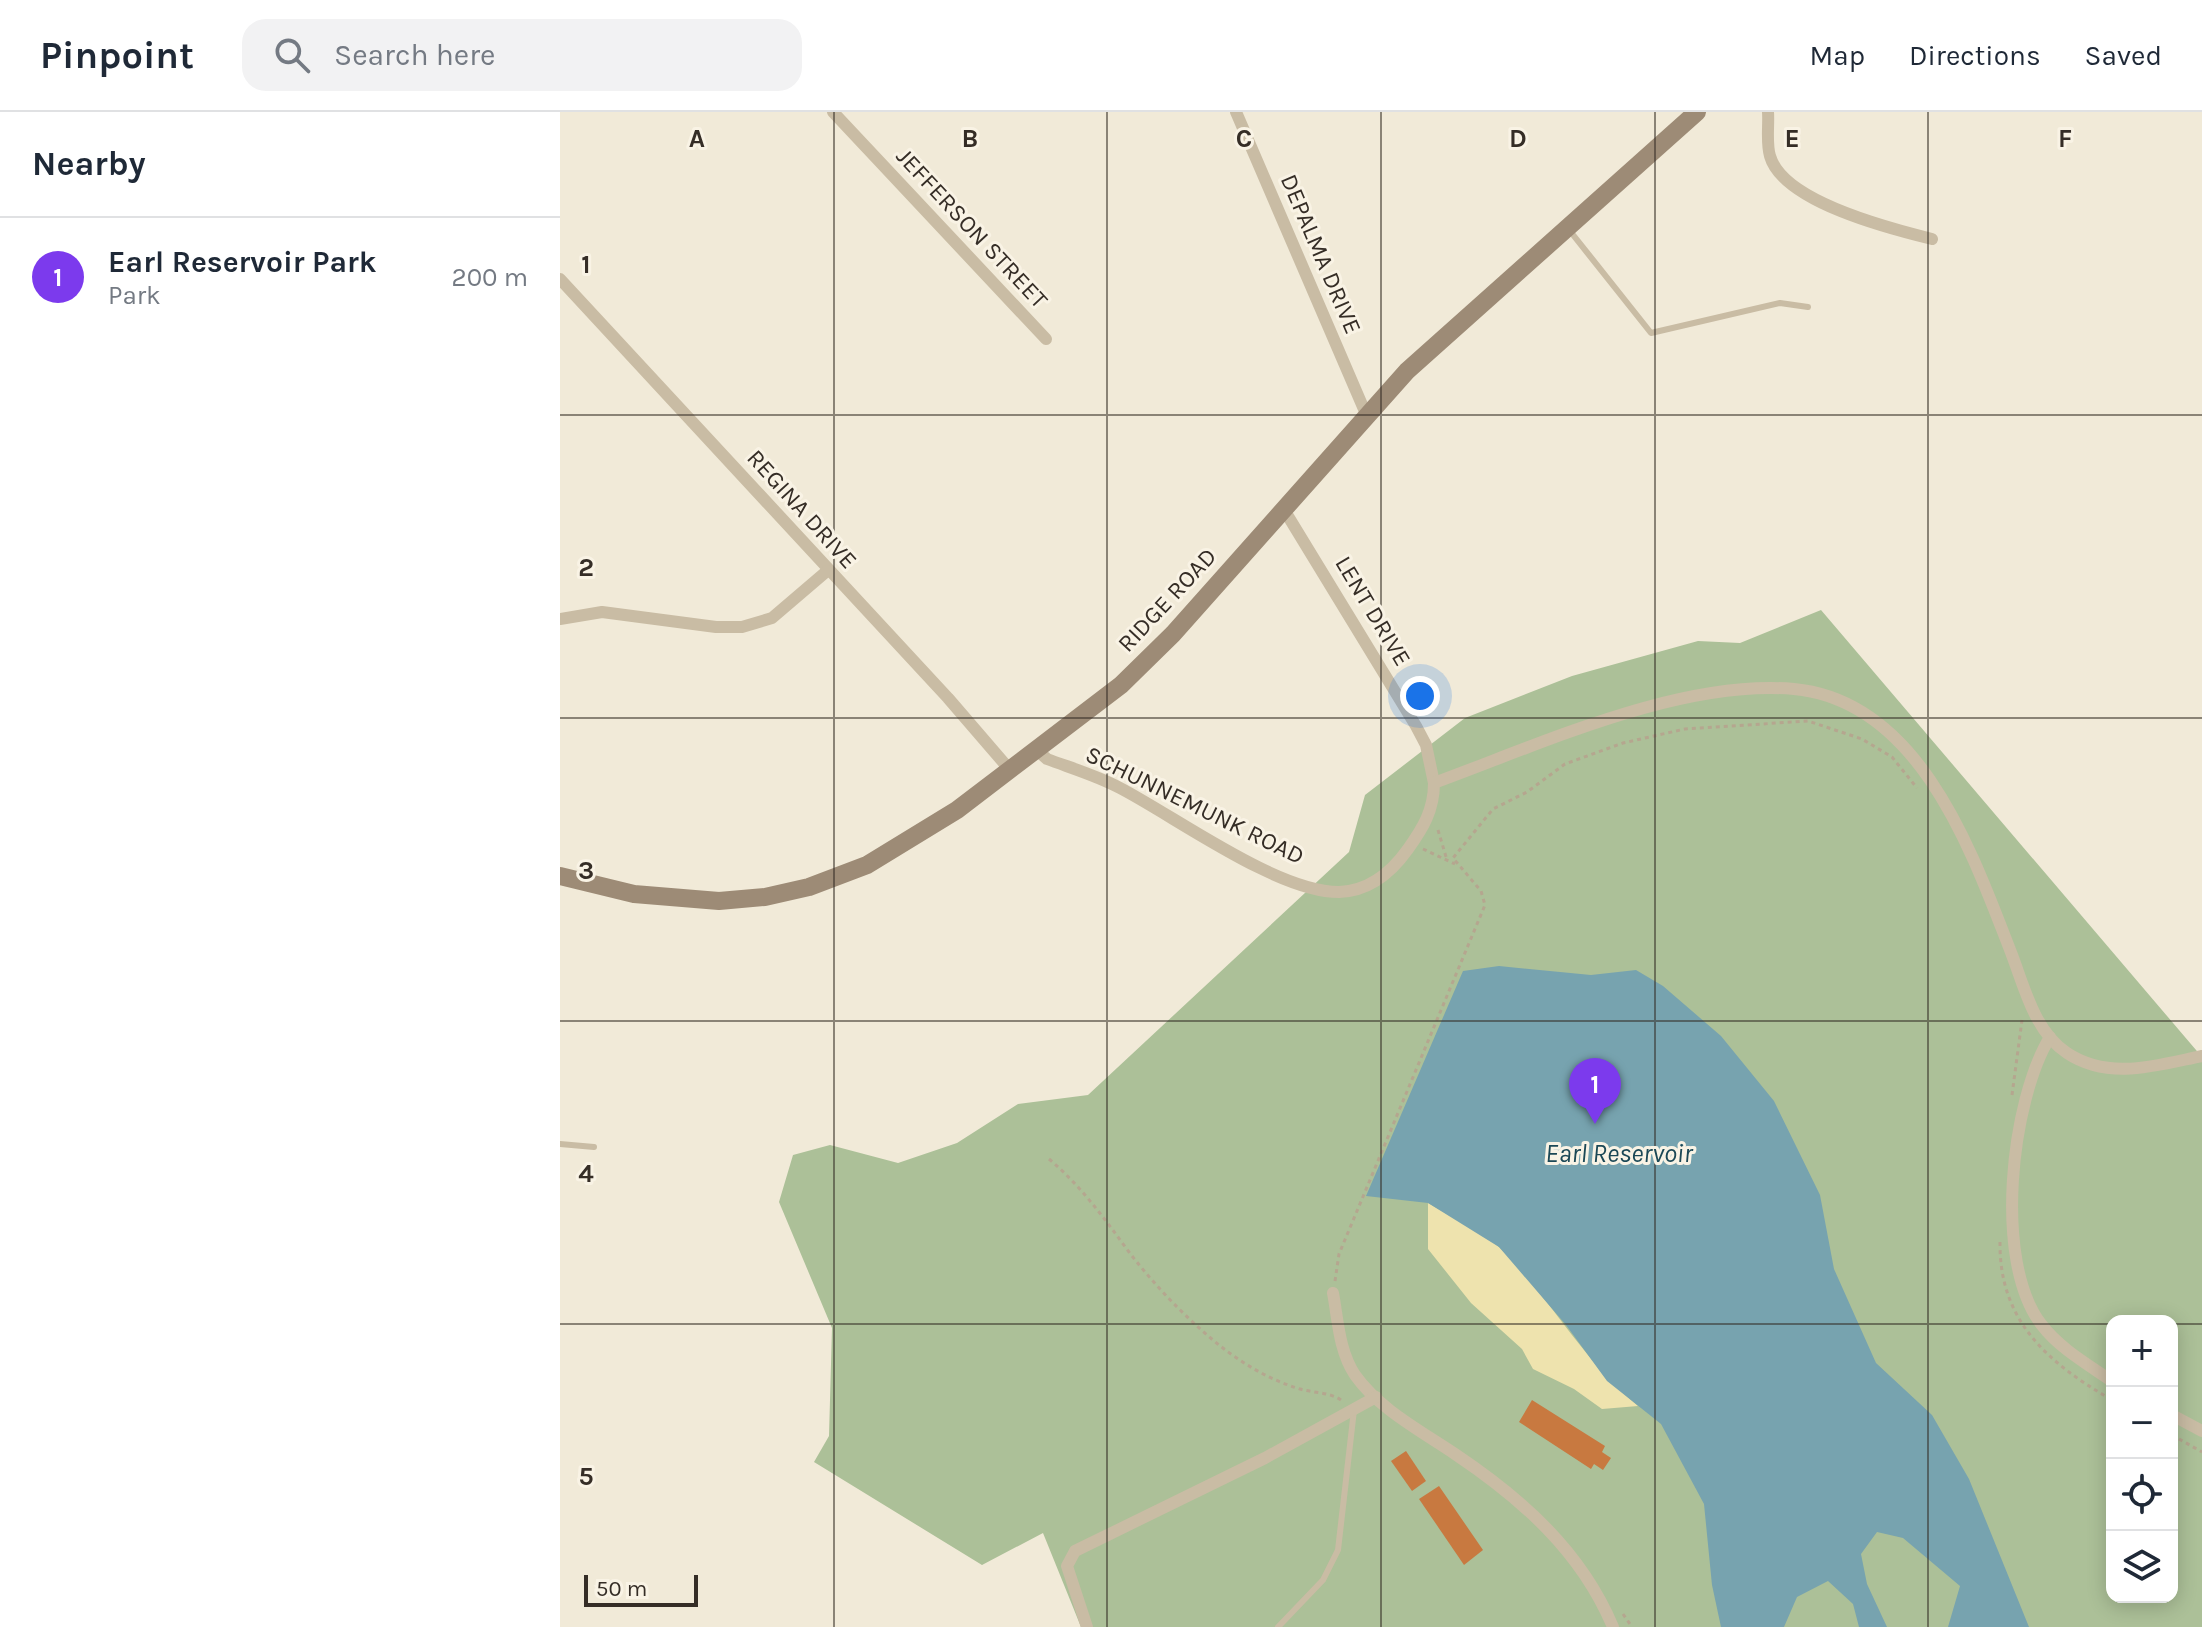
<!DOCTYPE html>
<html lang="en">
<head>
<meta charset="utf-8">
<style>
	:root { --surface:#fff; --page:#f2f2f3; --text:#1f2937; --muted:#747a83; --line:#e0e1e3; --accent:#7c3aed }
	body { margin:0; font-family:Karla,sans-serif; background:var(--page); color:var(--text) }
	.controls { position:absolute; right:24px; bottom:24px; display:grid; overflow:hidden; border-radius:16px; box-shadow:0 4px 20px #0003 }
	.controls button { width:72px; height:72px; display:grid; place-items:center; padding:0; border:0; border-bottom:2px solid var(--line); background:var(--surface); color:var(--text); font:40px sans-serif }
	.scale { position:absolute; left:24px; bottom:20px; width:114px; box-sizing:border-box; padding-left:8px; border:4px solid #352d26; border-top:0; font-size:22px; line-height:28px; white-space:nowrap; color:#352d26; -webkit-text-stroke:6px #f9f3e5; paint-order:stroke }
	.you { position:absolute; left:860px; top:584px; width:28px; height:28px; margin:-20px; border:6px solid #fff; border-radius:50%; background:#1a73e8; box-shadow:0 0 0 12px #1a73e833 }
	.badge { display:grid; place-items:center; width:52px; height:52px; border-radius:50%; background:var(--accent); color:#fff; font-size:26px; font-weight:700 }
	.pin { position:absolute; translate:-50% -66px; filter:drop-shadow(0 2px 4px #0008) }
	.pin::after { content:''; position:absolute; top:42px; width:28px; height:24px; background:inherit; clip-path:polygon(0 0,100% 0,50% 100%) }
	.list { margin:0; padding:0; list-style:none }
	h2 { display:flex; justify-content:space-between; align-items:center; height:104px; margin:0; padding:0 32px; font-size:34px }
	h2 small { font-size:26px; font-weight:400; color:var(--muted) }
	.list li { display:grid; grid-template-columns:52px 1fr auto; gap:24px; align-items:center; box-sizing:border-box; height:120px; padding:0 32px; border-top:2px solid var(--line) }
	.list b { display:block; font-size:30px; white-space:nowrap }
	.list p { margin:0; font-size:26px; white-space:nowrap; color:var(--muted) }
	.list em { font-size:26px; font-style:normal; color:var(--muted) }
	.icon { flex:none; width:44px; height:44px; fill:none; stroke:currentColor; stroke-width:2; stroke-linecap:round; stroke-linejoin:round }
	.map { position:relative; flex:none; width:1642px; height:1515px; overflow:hidden }
	header { display:flex; align-items:center; gap:48px; box-sizing:border-box; height:112px; padding:0 40px; background:var(--surface); border-bottom:2px solid var(--line) }
	header strong { font-size:38px }
	nav { display:flex; gap:44px; margin-inline-start:auto; font-size:28px }
	.search { width:560px; height:72px; background:var(--page); display:flex; align-items:center; gap:20px; box-sizing:border-box; padding:0 28px; border-radius:24px; color:var(--muted); font-size:30px }
	main { display:flex }
	aside { flex:1; background:var(--surface) }
	.map>svg:first-child { display:block }
	.green { fill:#acc098; fill-rule:evenodd }
	.sand { fill:#eee3ae }
	.water { fill:#77a3af }
	.building { fill:#c87940 }
	.lines { fill:none; stroke-linecap:round; stroke-linejoin:round }
	.path { stroke:#b5a68f; stroke-width:3; stroke-dasharray:4 4; stroke-linecap:butt }
	.lane { stroke:#c9bca4; stroke-width:6 }
	.street { stroke:#c9bca4; stroke-width:12 }
	.secondary { stroke:#9d8b76; stroke-width:18 }
	.grid { fill:none; stroke:#352d26; stroke-width:2; stroke-opacity:0.55 }
	.labels { text-anchor:middle; stroke-width:6; stroke-linejoin:round; paint-order:stroke }
	.street-label { font-size:24px; fill:#352d26; stroke:#f9f3e5 }
	.water-label { font-size:26px; font-style:italic; fill:#1b4856; stroke:#f9f3e5 }
	.grid-label { font-size:26px; text-anchor:middle; font-weight:bold; fill:#352d26; stroke:#f9f3e5; stroke-width:6; stroke-linejoin:round; paint-order:stroke }
</style>
</head>
<body>
<header>
<strong>Pinpoint</strong>
<div class="search"><svg class="icon" aria-label="search" viewBox="0 0 24 24"><circle cx="10" cy="10" r="6"/><path d="M15 15l6 6"/></svg>Search here</div>
<nav><a>Map</a><a>Directions</a><a>Saved</a></nav>
</header>
<main>
<aside>
<h2>Nearby<small></small></h2>
<ul class="list">
<li><span class="badge">1</span><div><b>Earl Reservoir Park</b><p>Park</p></div><em>200 m</em></li>
</ul>
</aside>
<div class="map">
<svg width="1642" height="1515" viewBox="0 0 1642 1515">
	<rect width="100%" height="100%" fill="#f1ead8"/>
	<path class="green" d="M1261,498L1642,945V1515H521L483,1421L422,1453L254,1350L269,1324L272,1216L219,1090L233,1043L270,1033L338,1051L397,1031L458,992L528,983L789,740L805,683L905,606L1012,564L1138,529L1180,531ZM1552,1209H1612V1485H1552Z"/>
	<path class="sand" d="M868,1091C891,1105 922,1118 941,1137C990,1186 1024,1250 1078,1294L1042,1297L1014,1277L973,1257L962,1237L911,1191L868,1137Z"/>
	<polygon class="water" points="939,854 1031,863 1076,858 1103,874 1161,924 1214,989 1260,1083 1274,1157 1316,1251 1372,1303 1409,1367 1469,1515 1388,1515 1400,1474 1343,1426 1317,1420 1301,1442 1307,1472 1327,1515 1299,1515 1293,1492 1268,1469 1237,1485 1224,1515 1161,1515 1152,1473 1144,1392 1101,1312 1047,1269 1006,1213 939,1135 868,1091 806,1084 903,859"/>
	<g class="building">
		<polygon points="972,1288 1045,1334 1042,1340 1051,1346 1043,1358 1034,1352 1031,1357 959,1310"/>
		<polygon points="846,1339 866,1369 852,1379 831,1349"/>
		<polygon points="879,1374 923,1438 904,1453 859,1387"/>
	</g>
	<g class="lines">
		<g class="path">
			<polyline points="878,718 887,748"/>
			<polyline points="863,737 895,752"/>
			<polyline points="1452,983 1462,908"/>
			<path d="M489,1047C521,1074 544,1106 569,1140C595,1174 626,1206 659,1233C683,1252 710,1268 740,1277C753,1281 769,1280 781,1288"/>
			<path d="M1440,1130C1439,1209 1488,1251 1552,1288"/>
			<polyline points="775,1169 779,1142 925,793 921,779 893,746 933,697 967,680 1005,652 1063,631 1125,617 1248,609 1302,627 1332,645 1357,676"/>
			<polyline points="1612,1323 1642,1340"/>
			<polyline points="1063,1502 1072,1515"/>
		</g>
		<g class="lane">
			<polyline points="1010,119 1091,221 1220,191 1248,195"/>
			<polyline points="0,1032 34,1035"/>
			<polyline points="718,1515 763,1468 778,1438 794,1298"/>
		</g>
		<g class="street">
			<polyline points="273,0 486,227"/>
			<polyline points="676,0 806,302"/>
			<path d="M1208,0C1209,13 1206,31 1210,44C1223,90 1331,117 1372,127"/>
			<polyline points="0,167 388,586 450,658"/>
			<polyline points="723,396 856,614 866,633 874,671"/>
			<polyline points="0,507 42,500 156,515 182,515 212,506 267,459"/>
			<path d="M478,639L487,647C511,656 538,664 560,676C616,705 717,780 779,780C809,779 831,761 848,737C863,716 874,698 874,671C981,632 1120,567 1234,577C1361,589 1413,743 1452,843C1465,877 1475,920 1507,941C1549,969 1598,953 1642,944"/>
			<path d="M1490,925C1451,989 1433,1149 1481,1212C1499,1236 1527,1252 1552,1269"/>
			<path d="M773,1181C778,1208 779,1239 795,1263C819,1297 861,1319 895,1342C962,1387 1021,1439 1053,1515"/>
			<polyline points="1612,1303 1642,1319"/>
			<polyline points="527,1515 507,1454 515,1439 705,1346 816,1285"/>
		</g>
		<polyline class="secondary" points="0,764 74,782 159,789 205,785 249,775 307,753 397,698 561,573 613,522 847,259 1137,0"/>
	</g>
	<path class="grid" d="M274,0V1515M547,0V1515M821,0V1515M1095,0V1515M1368,0V1515M0,303H1642M0,606H1642M0,909H1642M0,1212H1552M1612,1212H1642"/>
	<g class="labels">
		<g class="street-label">
			<text transform="translate(412 116) rotate(47)" y="8">JEFFERSON STREET</text>
			<text transform="translate(761 142) rotate(67)" y="8">DEPALMA DRIVE</text>
			<text transform="translate(242 397) rotate(48)" y="8">REGINA DRIVE</text>
			<text transform="translate(607 488) rotate(-47)" y="8">RIDGE ROAD</text>
			<text transform="translate(813 499) rotate(59)" y="8">LENT DRIVE</text>
			<text transform="translate(635 693) rotate(26)" y="8">SCHUNNEMUNK ROAD</text>
		</g>
		<g class="water-label">
			<text x="1059" y="1050">Earl Reservoir</text>
		</g>
	</g>
	<g class="grid-label">
		<text x="137" y="35">A</text>
		<text x="410" y="35">B</text>
		<text x="684" y="35">C</text>
		<text x="958" y="35">D</text>
		<text x="1232" y="35">E</text>
		<text x="1505" y="35">F</text>
		<text x="26" y="161">1</text>
		<text x="26" y="464">2</text>
		<text x="26" y="767">3</text>
		<text x="26" y="1070">4</text>
		<text x="26" y="1373">5</text>
	</g>
</svg>
<div class="controls">
<button>+</button>
<button>−</button>
<button><svg class="icon" aria-label="locate" viewBox="0 0 24 24"><circle cx="12" cy="12" r="6"/><path d="M12 2v4M12 18v4M2 12h4M18 12h4"/></svg></button>
<button><svg class="icon" aria-label="layers" viewBox="0 0 24 24"><path d="M12 4l9 5-9 5-9-5zM3 14l9 5 9-5"/></svg></button>
</div>
<div class="scale">50 m</div>
<div class="you"></div>
<div class="pin badge" style="left:1035px;top:1012px">1</div>
</div>
</main>
</body>
</html>
